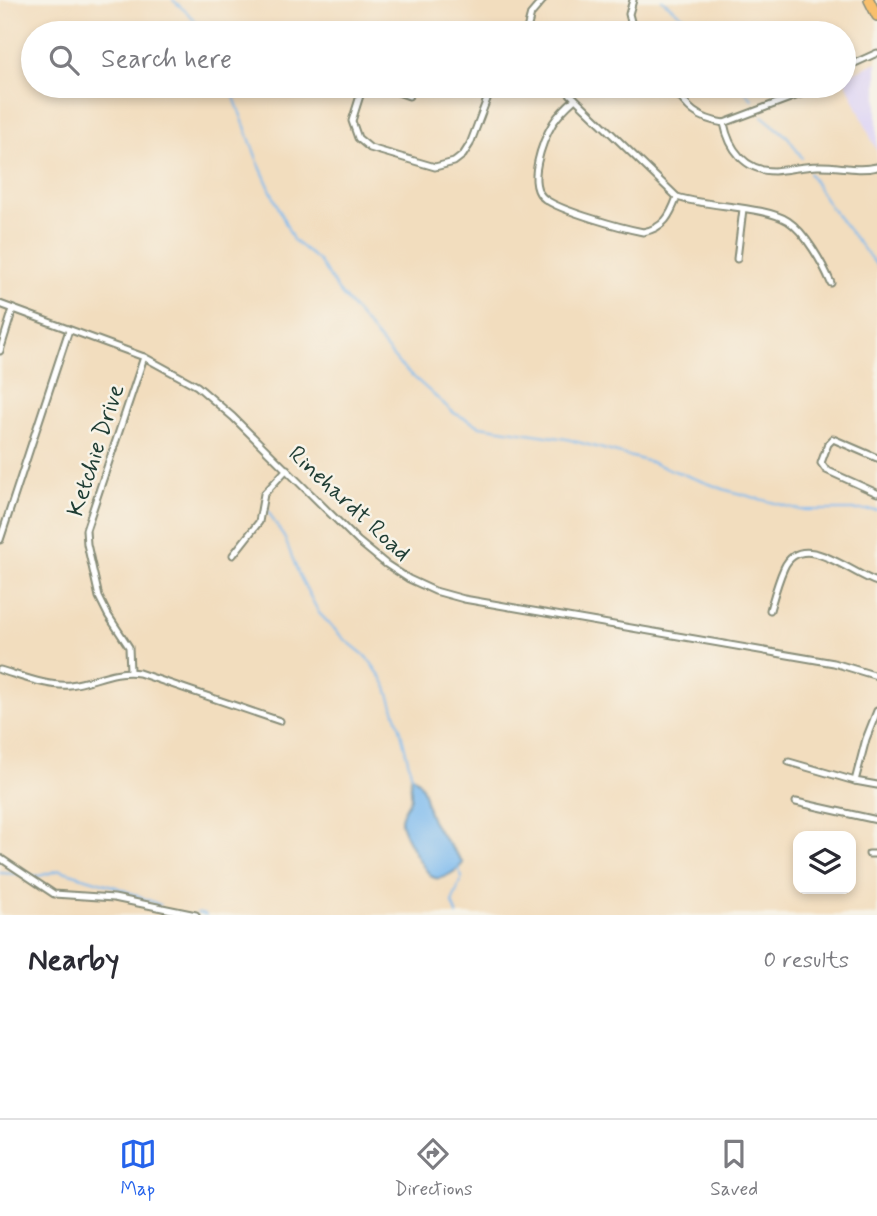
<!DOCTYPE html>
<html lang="en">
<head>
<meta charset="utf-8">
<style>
	:root { --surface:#fff; --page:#f7f7f7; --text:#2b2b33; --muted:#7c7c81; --line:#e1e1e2; --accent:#2563eb }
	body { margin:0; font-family:Mynerve,sans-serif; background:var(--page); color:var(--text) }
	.controls { position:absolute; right:21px; bottom:21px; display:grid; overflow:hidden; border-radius:14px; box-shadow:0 4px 10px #0003 }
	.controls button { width:63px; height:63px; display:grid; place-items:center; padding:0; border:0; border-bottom:2px solid var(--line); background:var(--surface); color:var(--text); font:35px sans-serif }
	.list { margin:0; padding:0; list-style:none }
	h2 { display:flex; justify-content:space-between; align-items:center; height:91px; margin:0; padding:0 28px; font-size:30px }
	h2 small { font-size:23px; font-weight:400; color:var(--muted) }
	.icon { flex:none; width:38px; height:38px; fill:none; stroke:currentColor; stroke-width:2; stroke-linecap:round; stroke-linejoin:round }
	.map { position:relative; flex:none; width:877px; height:915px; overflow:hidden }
	.search { position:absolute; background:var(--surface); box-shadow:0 4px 10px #0003; left:21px; right:21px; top:21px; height:77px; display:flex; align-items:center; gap:18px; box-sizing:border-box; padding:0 24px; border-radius:38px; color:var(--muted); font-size:26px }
	.sheet { height:203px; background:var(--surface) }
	nav { display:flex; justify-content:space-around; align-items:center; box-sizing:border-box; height:98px; border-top:2px solid var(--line); background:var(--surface); font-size:19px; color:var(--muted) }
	nav a { display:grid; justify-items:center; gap:4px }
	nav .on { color:var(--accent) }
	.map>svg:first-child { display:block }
	.built { fill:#ded5f5 }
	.water { fill:#7cbaef; stroke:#4e7c92; stroke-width:2 }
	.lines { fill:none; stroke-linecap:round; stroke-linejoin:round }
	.stream { stroke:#7cbaef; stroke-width:2 }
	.street-casing { stroke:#888d79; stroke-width:9 }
	.primary-casing { stroke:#888d79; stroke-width:12 }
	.street { stroke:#fff; stroke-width:5 }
	.primary { stroke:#f8bf6c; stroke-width:9 }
	.labels { text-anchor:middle; stroke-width:5; stroke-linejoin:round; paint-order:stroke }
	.street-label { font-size:24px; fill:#1f3d34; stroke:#f7f3e8 }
</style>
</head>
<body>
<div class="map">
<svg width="877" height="915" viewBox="0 0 877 915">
	<rect width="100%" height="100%" fill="#f7f3e8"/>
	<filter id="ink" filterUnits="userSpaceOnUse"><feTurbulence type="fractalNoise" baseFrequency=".0143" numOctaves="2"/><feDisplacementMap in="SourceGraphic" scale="14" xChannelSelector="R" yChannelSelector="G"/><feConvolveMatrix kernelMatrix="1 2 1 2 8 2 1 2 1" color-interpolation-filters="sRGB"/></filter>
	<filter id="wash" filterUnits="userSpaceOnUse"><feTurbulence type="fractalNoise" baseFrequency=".00686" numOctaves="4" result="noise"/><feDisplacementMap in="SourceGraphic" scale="28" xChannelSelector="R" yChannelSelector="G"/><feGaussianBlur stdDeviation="1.57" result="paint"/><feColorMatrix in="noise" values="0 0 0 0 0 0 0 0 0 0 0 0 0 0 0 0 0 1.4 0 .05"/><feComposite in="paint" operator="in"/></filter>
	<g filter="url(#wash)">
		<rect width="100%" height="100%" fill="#f2ddbe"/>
		<polygon class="built" points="877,62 877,152 844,77"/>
		<path class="water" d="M411,775C427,786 424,800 430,816C437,834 453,847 463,863C459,869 444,880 435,878C426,876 402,832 401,822C400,812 408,806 411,797C412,790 409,783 411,775Z"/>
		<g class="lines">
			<g class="stream">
				<polyline points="173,0 192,17 202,33"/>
				<polyline points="662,0 697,27 701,33"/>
				<polyline points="230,86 258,162 293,240 319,261 338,290 399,364 454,413 480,426 567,439 650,462 726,490 801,510 877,510"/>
				<polyline points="740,86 752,99"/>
				<polyline points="762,116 788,137 802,158"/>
				<polyline points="809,173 831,208 877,266"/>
				<polyline points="265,506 285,539 299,575 319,613 343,638 368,658 386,685 400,728 412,777"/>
				<polyline points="0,873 20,874"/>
				<polyline points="29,875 39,876 60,870 116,887 160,905"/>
				<polyline points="197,913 206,915"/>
				<polyline points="457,915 452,903 462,877 458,868"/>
			</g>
		</g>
	</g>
	<g filter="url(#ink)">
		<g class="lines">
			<g class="street-casing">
				<g id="street">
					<polyline points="633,0 629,14 634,33"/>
					<path d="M391,33C405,26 417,29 432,33"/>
					<polyline points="526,33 531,14 543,0"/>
					<polyline points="844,68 877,53"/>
					<polyline points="363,86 352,121 358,138 370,148 435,167 454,162 463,155 470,144 492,86"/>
					<polyline points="381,86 409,96"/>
					<path d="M562,86L677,197C708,207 765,206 788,221C805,232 823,264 831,283"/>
					<path d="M672,86C687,108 697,119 724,123L822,86"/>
					<path d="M575,99C567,106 559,114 553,123C543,140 525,185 545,199C561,211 622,228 643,232C664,228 670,216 677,197"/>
					<path d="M724,123C729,149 745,171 774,171C789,170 803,166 818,166C838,165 856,172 877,167"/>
					<polyline points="737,259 743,209"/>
					<polyline points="0,304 144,357 197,386 233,417 358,541 386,564 409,579 435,591 464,599 834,663 877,676"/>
					<polyline points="0,351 13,309"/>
					<polyline points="877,458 833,439 828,444 821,463 826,470 877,493"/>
					<polyline points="0,540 69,330"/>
					<polyline points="233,555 259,522 264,494 287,469"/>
					<path d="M770,610C774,596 778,581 784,568C802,529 851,574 877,582"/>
					<path d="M0,670C21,676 48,687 70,685C94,682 114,669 139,673L280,721"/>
					<polyline points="130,671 129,647 108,615 99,597 87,544 86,530 144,357"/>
					<polyline points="877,711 866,739 855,781 877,785"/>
					<polyline points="789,762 855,781"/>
					<polyline points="796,802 877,820"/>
					<polyline points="869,854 877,854"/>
					<polyline points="0,858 54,894 114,898 196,915"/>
				</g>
			</g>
			<g class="primary-casing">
				<polyline id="primary" points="869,0 877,16"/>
			</g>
			<use href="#street" class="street"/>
			<use href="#primary" class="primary"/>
		</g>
	</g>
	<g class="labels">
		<g class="street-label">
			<text transform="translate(95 450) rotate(-72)" y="8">Ketchie Drive</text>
			<text transform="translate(350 503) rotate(43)" y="8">Rinehardt Road</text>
		</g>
	</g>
</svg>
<div class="controls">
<button><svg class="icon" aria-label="layers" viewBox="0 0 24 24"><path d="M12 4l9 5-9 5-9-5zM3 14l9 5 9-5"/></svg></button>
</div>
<div class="search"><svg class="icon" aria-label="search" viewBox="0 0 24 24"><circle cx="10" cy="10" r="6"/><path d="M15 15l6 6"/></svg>Search here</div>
</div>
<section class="sheet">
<h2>Nearby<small>0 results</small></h2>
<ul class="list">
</ul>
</section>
<nav>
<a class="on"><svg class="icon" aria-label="map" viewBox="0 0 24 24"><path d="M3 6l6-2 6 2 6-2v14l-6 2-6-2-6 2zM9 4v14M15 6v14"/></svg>Map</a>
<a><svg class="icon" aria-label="directions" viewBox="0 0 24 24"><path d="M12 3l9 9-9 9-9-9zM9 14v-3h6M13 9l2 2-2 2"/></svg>Directions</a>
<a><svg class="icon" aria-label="saved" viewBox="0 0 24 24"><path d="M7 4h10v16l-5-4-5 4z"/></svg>Saved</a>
</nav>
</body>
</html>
